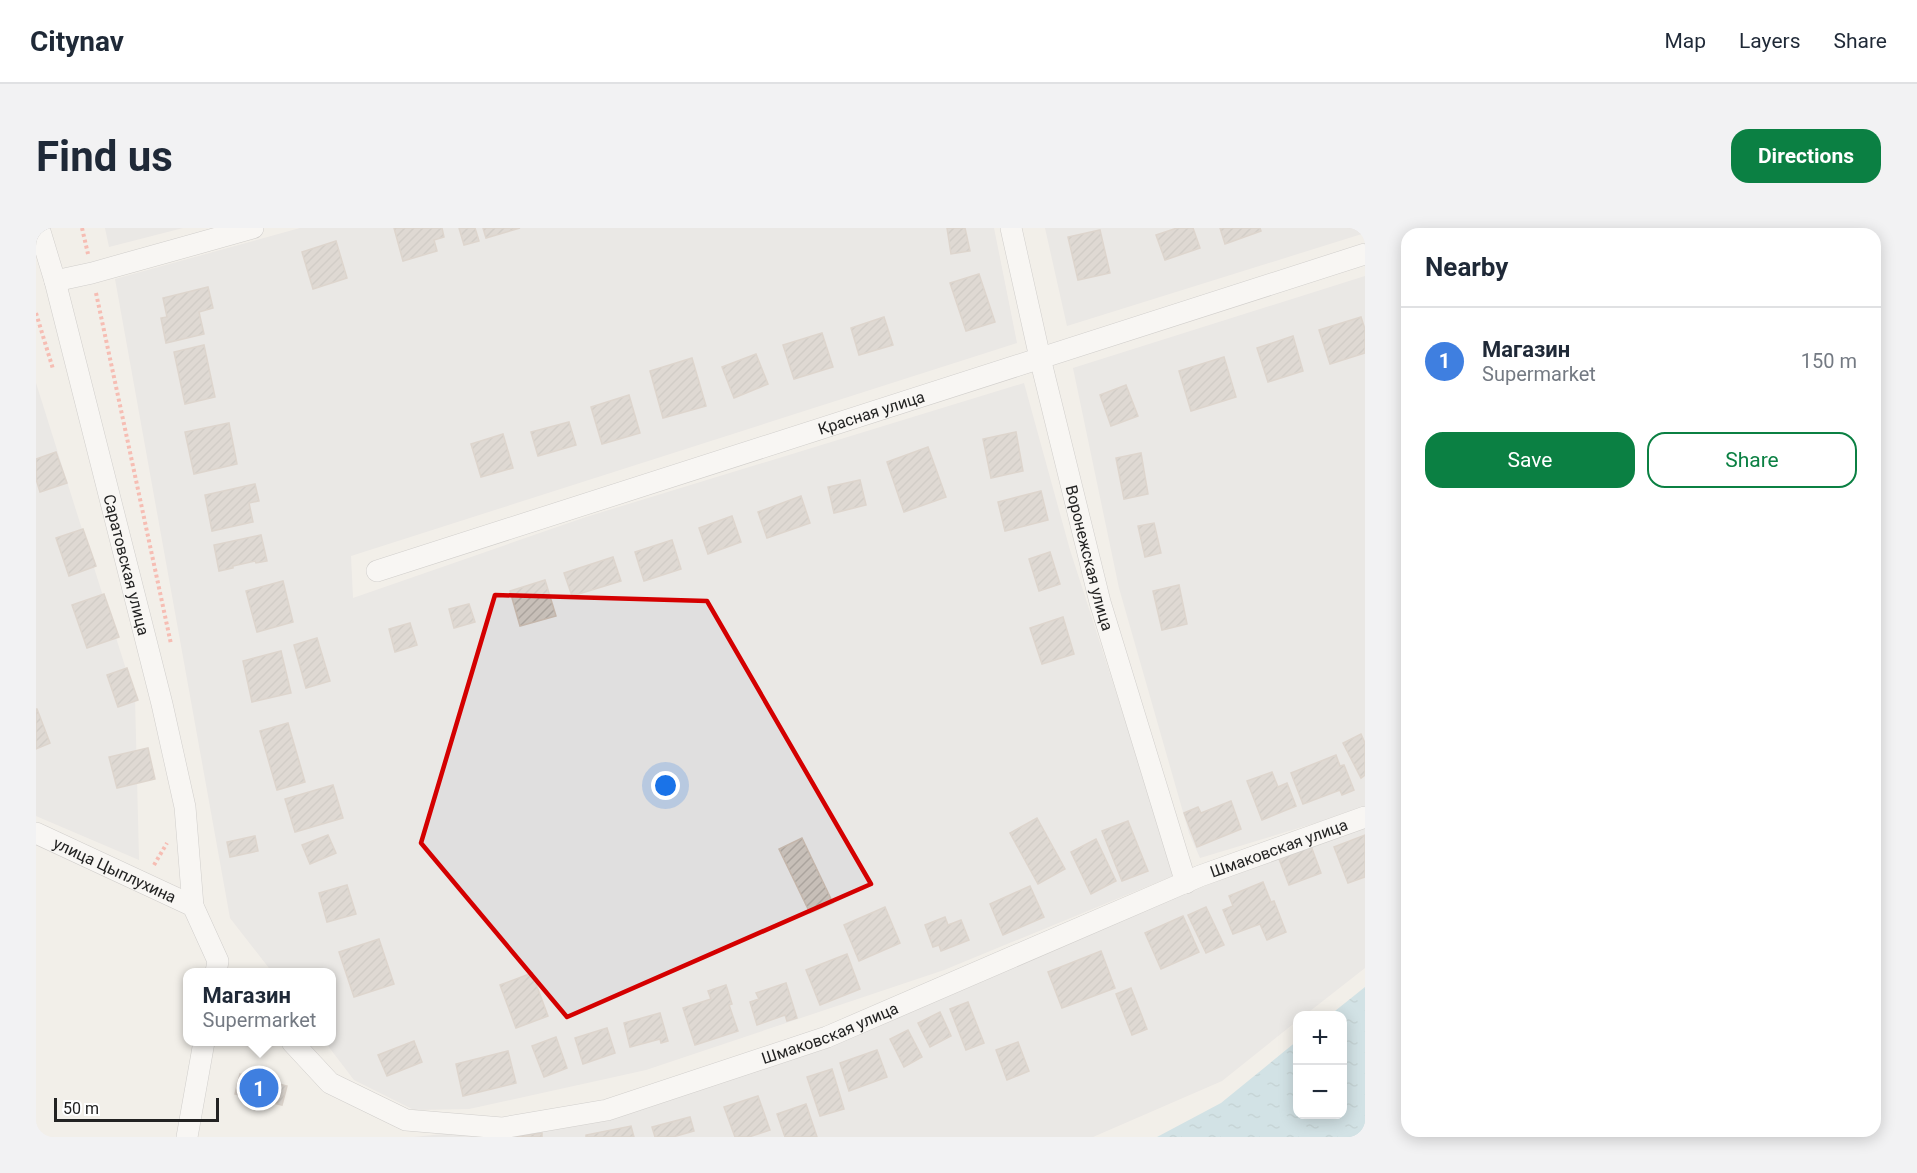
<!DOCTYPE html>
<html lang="en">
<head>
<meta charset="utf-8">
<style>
	:root { --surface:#fff; --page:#f2f2f3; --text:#1f2937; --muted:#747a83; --line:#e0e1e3; --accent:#0b8043 }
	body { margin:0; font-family:Roboto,sans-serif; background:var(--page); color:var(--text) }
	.controls { position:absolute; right:18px; bottom:18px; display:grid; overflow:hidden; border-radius:12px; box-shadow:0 3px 15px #0003 }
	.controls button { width:54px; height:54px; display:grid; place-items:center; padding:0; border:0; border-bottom:2px solid var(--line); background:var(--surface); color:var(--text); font:30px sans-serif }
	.scale { position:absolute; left:18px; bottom:15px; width:165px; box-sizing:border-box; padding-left:6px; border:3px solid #222; border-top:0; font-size:16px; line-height:21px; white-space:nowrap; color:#222; -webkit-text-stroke:4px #fff; paint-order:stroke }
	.you { position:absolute; left:630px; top:558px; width:21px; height:21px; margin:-15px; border:4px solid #fff; border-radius:50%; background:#1a73e8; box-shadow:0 0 0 9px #1a73e833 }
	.badge { display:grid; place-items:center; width:39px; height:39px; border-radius:50%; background:var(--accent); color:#fff; font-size:20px; font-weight:700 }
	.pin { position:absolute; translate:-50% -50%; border:3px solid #fff; box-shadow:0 2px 6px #0006 }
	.popup { position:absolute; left:147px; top:740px; width:153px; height:78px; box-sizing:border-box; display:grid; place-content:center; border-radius:12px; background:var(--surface); filter:drop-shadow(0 2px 4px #0005); font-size:20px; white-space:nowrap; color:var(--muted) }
	.popup b { font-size:22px; color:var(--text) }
	.popup::after { content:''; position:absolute; left:50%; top:100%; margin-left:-12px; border:12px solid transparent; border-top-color:var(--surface) }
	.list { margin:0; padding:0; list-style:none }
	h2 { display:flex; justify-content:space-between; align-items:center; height:78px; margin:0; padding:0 24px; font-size:26px }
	h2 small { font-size:20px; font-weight:400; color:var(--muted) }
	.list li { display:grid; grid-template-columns:39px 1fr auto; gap:18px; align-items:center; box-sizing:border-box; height:108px; padding:0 24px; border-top:2px solid var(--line) }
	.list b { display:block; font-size:22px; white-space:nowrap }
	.list p { margin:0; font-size:20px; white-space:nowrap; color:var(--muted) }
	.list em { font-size:20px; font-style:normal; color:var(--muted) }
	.actions { display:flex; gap:12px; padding:18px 24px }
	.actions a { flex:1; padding:14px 0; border:2px solid var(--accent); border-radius:18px; text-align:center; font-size:21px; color:var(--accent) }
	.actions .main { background:var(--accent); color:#fff }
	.map { position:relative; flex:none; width:1329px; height:909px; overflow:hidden; border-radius:18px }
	header { display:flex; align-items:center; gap:36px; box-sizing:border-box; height:84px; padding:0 30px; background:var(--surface); border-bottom:2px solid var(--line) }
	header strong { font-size:28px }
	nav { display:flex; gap:33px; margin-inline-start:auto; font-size:21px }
	.intro { display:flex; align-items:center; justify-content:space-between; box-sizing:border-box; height:144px; padding:0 36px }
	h1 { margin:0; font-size:42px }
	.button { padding:15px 27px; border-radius:18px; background:var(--accent); color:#fff; font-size:21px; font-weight:700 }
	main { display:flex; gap:36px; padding:0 36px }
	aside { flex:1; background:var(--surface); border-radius:18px; box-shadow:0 3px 15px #0003 }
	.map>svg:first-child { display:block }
	.residential { fill:#e0dfdf }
	.water { fill:url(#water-ripples) }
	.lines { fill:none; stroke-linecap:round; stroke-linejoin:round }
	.stream { stroke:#aad3df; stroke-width:7 }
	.building { fill:url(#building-hatch); stroke:#c4b6ab; stroke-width:1.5 }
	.street-casing { stroke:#a9a9a9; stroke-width:22 }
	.path { stroke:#fa8072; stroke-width:4; stroke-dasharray:3 3; stroke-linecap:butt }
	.street { stroke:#fff; stroke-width:21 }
	.marked { fill:none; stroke:#d40000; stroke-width:4.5; stroke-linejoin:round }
	.labels { text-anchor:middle; stroke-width:4.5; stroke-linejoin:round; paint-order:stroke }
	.street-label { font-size:16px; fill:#222; stroke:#fff }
</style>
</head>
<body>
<header>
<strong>Citynav</strong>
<nav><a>Map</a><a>Layers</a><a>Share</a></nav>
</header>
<div class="intro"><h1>Find us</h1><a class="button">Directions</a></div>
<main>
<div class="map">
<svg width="1329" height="909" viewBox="0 0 1329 909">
	<defs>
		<pattern id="water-ripples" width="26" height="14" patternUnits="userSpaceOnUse" patternTransform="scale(1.5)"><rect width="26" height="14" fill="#aad3df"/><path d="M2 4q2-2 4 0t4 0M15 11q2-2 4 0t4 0" fill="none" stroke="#92b5bf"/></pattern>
		<pattern id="building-hatch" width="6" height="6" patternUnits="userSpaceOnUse" patternTransform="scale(1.5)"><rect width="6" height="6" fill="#c7bfb8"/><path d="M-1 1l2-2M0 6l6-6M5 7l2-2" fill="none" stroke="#aba49e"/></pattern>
	</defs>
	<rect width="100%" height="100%" fill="#f2efe9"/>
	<g class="residential">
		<polygon points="69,0 147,0 73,19"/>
		<polygon points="264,0 958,0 981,115 315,328 317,370 550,289 988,155 1034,322 1139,647 908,742 610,842 433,881 378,882 318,852 289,814 295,814 295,744 236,744 194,690 79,51"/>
		<polygon points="1009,0 1329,0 1329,5 1031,98"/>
		<polygon points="1329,48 1329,580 1164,630 1153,605 1083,360 1037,140"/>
		<polygon points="0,155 99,470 103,632 0,588"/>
		<polygon points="1329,599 1329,740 1269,787 1262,788 1261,793 1186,853 1057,909 378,909 574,889 1098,687 1206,643"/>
	</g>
	<polygon class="water" points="1329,759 1329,909 1121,909 1185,875 1261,813 1262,886 1306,886 1306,788 1294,787"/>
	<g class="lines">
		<polyline class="stream" points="0,906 3,909"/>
	</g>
	<g class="building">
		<polygon points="358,0 406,0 408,9 398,12 401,23 367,33"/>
		<polygon points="423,0 439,0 443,13 428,17"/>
		<polygon points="447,0 484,0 450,10"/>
		<polygon points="911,0 929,0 934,23 915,26"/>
		<polygon points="1141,0 1157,0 1164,20 1129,32 1120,7"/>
		<polygon points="1184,0 1224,0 1225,3 1189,16"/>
		<polygon points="1064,2 1074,45 1042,52 1032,9"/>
		<polygon points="300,13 311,50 277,61 266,24"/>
		<polygon points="943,46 959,94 930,103 914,55"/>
		<polygon points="172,59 177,80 163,84 168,106 130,115 125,90 131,89 127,70"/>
		<polygon points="848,89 857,117 823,127 815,100"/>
		<polygon points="1325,89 1329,101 1329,125 1294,136 1283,102"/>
		<polygon points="786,105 797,139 758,151 747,117"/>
		<polygon points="1257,108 1267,143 1232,154 1221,120"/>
		<polygon points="168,117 179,169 149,176 138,124"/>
		<polygon points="720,126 732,156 698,170 686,139"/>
		<polygon points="1188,129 1200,169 1155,183 1143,143"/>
		<polygon points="656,130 670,178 627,190 614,143"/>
		<polygon points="1090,157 1102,188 1075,198 1064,167"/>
		<polygon points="593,167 604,205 566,216 555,179"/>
		<polygon points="533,194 540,217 502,228 495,204"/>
		<polygon points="193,195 201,236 158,246 149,204"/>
		<polygon points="980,204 987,243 955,250 947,211"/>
		<polygon points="467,206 477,240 445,249 435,216"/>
		<polygon points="892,219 910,269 868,284 851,234"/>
		<polygon points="20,224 31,255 4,264 0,251 0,231"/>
		<polygon points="1105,225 1112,266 1088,271 1080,230"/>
		<polygon points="824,252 830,277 798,285 792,259"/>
		<polygon points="219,256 223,273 213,275 217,294 176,303 169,267"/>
		<polygon points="1005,263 1012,292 969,303 962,274"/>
		<polygon points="765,268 774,295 731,310 722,284"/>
		<polygon points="696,288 705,314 672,326 663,300"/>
		<polygon points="1118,295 1125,325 1109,329 1102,298"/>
		<polygon points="47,301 60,338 33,348 20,310"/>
		<polygon points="225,307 231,333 220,335 219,333 197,338 197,340 183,343 178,317"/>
		<polygon points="636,312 645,341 608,353 599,324"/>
		<polygon points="1014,324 1024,356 1003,363 993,331"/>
		<polygon points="577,329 585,353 536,368 528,345"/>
		<polygon points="509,352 520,388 484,398 474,363"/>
		<polygon points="247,353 257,394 221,404 210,363"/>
		<polygon points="1143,357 1151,396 1126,402 1117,363"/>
		<polygon points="68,366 83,409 51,420 36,377"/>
		<polygon points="433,376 439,394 418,400 413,381"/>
		<polygon points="1027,389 1038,426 1006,436 994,400"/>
		<polygon points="374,395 381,417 359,424 353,401"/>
		<polygon points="281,410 294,453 270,460 258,417"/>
		<polygon points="245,423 255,465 216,474 207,433"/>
		<polygon points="91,440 102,472 82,479 71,447"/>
		<polygon points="1,481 14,515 0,521 0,481"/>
		<polygon points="252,495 269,554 241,562 224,503"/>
		<polygon points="1325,506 1329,515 1329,547 1325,550 1307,515"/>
		<polygon points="112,520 119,551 81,560 73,529"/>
		<polygon points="1300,527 1304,538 1308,537 1318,562 1306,567 1304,562 1267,576 1255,545"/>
		<polygon points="1236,544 1242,559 1251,555 1260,578 1226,592 1211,553"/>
		<polygon points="297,557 307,590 259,604 249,571"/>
		<polygon points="1195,573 1205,601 1161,619 1148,585 1162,579 1165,585"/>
		<polygon points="1001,590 1029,641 1002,656 974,605"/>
		<polygon points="1092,593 1112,643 1086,653 1066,603"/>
		<polygon points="292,607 300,625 274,636 266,617"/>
		<polygon points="1329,607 1329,649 1312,655 1298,619"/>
		<polygon points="219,608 222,623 194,629 191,614"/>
		<polygon points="766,610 797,675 774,685 743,621"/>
		<polygon points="1060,611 1080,653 1055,666 1035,624"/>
		<polygon points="1275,618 1285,645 1253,657 1243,631"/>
		<polygon points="1227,654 1235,674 1238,673 1250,704 1231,712 1224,696 1197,706 1187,682 1197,678 1193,668"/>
		<polygon points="311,657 320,686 291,694 283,665"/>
		<polygon points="994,658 1008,689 967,707 954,676"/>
		<polygon points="849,679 864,715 823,733 808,697"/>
		<polygon points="1170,679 1188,717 1170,725 1152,687"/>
		<polygon points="1147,688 1163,724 1125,741 1109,705"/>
		<polygon points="909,689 912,697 925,692 933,712 905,723 903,717 897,719 889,697"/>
		<polygon points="343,711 358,756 318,769 303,724"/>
		<polygon points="1065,723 1079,760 1026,780 1012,744"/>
		<polygon points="811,726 824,761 784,777 770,742"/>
		<polygon points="496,745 512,788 480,800 464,757"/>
		<polygon points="750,755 761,790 751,793 749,787 721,797 714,774 723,771 720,765"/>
		<polygon points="690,757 696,776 693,777 702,803 659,817 647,780 675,771 672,763"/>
		<polygon points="1095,760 1111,801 1096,807 1080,766"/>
		<polygon points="932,774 948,815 930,822 914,781"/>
		<polygon points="904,784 915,808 894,819 882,795"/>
		<polygon points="624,785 632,813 625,815 624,811 594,819 588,795"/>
		<polygon points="571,800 579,825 547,836 539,810"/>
		<polygon points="872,802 886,829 868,839 854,811"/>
		<polygon points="520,809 531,840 508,849 496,818"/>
		<polygon points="378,813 386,834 351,848 342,827"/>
		<polygon points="982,814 993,843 971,852 960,822"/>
		<polygon points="841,822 851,849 813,863 804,835"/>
		<polygon points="472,823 480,855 427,868 420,836"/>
		<polygon points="796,841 808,881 784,888 771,849"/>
		<polygon points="204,846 251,858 246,877 199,866"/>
		<polygon points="722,868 734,902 713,909 699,909 688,879"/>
		<polygon points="770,876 781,909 749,909 741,886"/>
		<polygon points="654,889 658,903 637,909 619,909 616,899"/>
		<polygon points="595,898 598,909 550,909 550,907"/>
		<polygon points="506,905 506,909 472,909"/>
	</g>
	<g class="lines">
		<g class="street-casing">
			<g id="street">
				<path id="s1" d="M3,0L19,53L126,476L149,579L157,678L182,733L180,744"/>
				<path id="s2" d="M975,0L1004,130L1064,374L1150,655"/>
				<polyline points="19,53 56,45 217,0"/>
				<path id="s3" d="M341,343L1329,26"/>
				<path id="s4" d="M0,605L157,678"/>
				<path id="s5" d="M256,814L294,855L370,892L466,900L571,882L791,809L1164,648L1329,589"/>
				<polyline points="151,909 168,814"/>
			</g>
		</g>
		<g class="path">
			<polyline points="46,0 52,26"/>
			<polyline points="60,65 135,416"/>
			<polyline points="0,85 17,141"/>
			<polyline points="118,637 131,615"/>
		</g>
		<use href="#street" class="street"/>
	</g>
	<path d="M0 0H1329V909H0ZM459,367L671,373L835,656L531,789L385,615Z" fill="#f2efe9" fill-opacity=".55" fill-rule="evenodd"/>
	<path class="marked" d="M459,367L671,373L835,656L531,789L385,615Z"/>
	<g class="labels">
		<g class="street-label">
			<text dy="6" stroke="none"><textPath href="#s3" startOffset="519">Красная улица</textPath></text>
			<text dy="6" stroke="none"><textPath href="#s2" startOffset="339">Воронежская улица</textPath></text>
			<text dy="6" stroke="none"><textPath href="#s1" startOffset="348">Саратовская улица</textPath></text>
			<text dy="6" stroke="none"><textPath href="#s5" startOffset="1065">Шмаковская улица</textPath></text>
			<text dy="6" stroke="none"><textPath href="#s4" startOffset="87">улица Цыплухина</textPath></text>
			<text dy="6" stroke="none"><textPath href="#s5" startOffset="579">Шмаковская улица</textPath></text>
		</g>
	</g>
</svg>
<div class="controls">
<button>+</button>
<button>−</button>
</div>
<div class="scale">50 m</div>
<div class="you"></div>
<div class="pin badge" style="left:223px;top:860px;background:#3f7fe0">1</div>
<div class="popup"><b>Магазин</b>Supermarket</div>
</div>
<aside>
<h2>Nearby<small></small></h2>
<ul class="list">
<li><span class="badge" style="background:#3f7fe0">1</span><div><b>Магазин</b><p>Supermarket</p></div><em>150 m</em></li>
</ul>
<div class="actions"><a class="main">Save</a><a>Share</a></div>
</aside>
</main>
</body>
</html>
